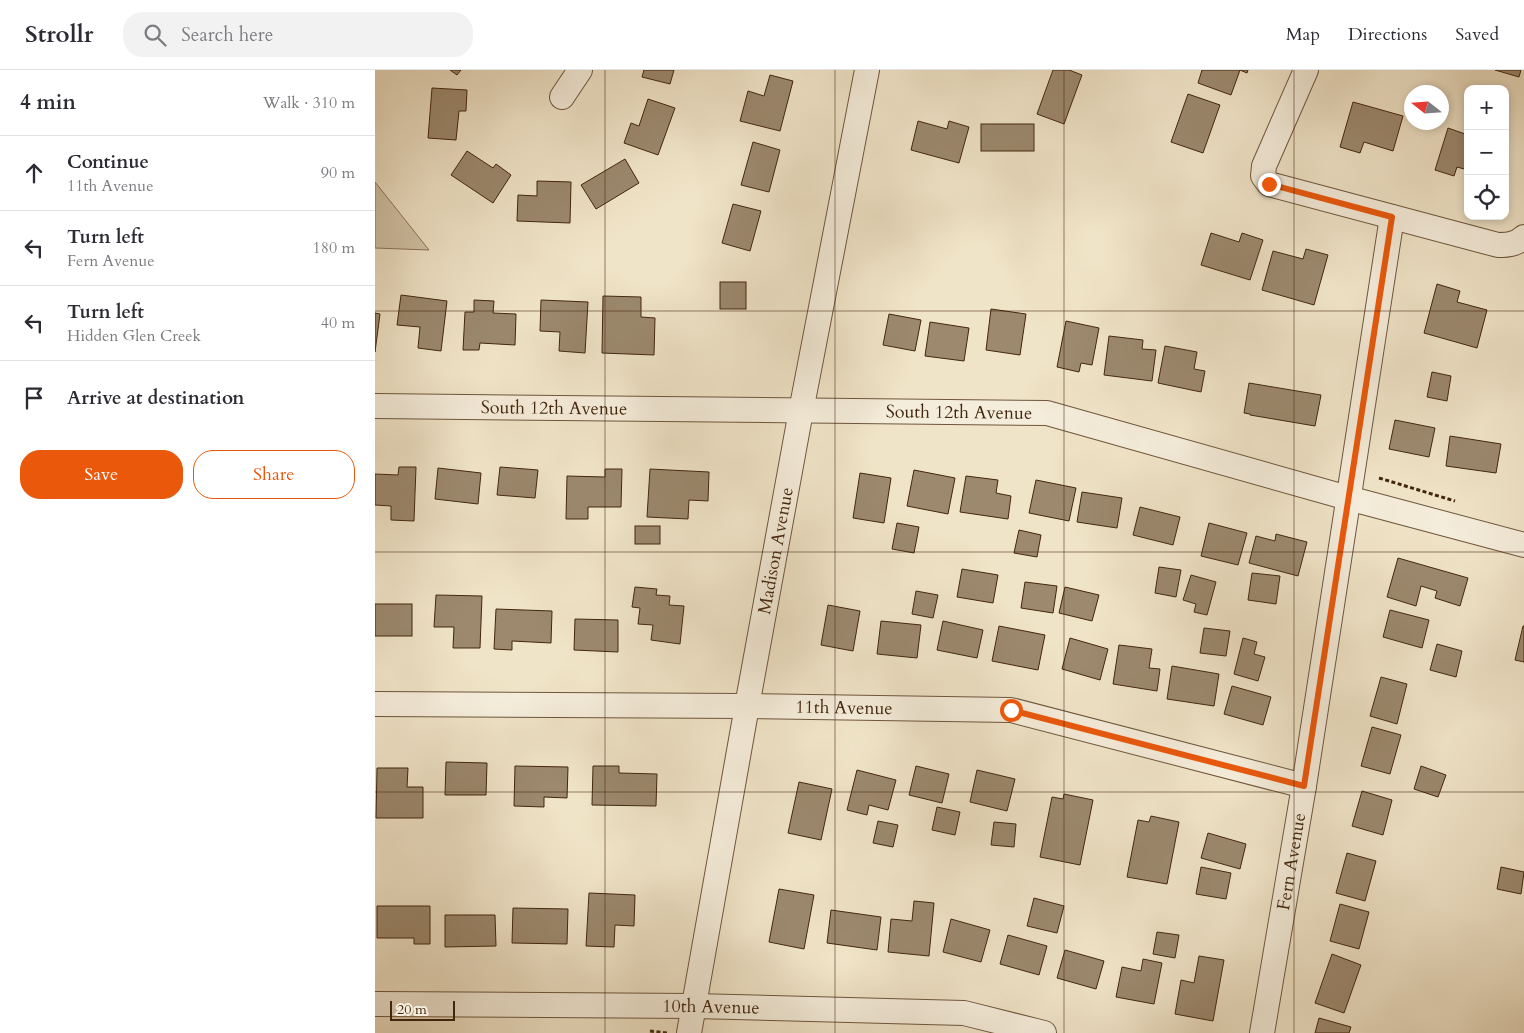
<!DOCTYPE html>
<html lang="en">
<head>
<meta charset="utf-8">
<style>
	:root { --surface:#fff; --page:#f2f2f3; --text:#2b2b33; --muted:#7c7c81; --line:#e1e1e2; --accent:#ea580c }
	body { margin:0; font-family:Cardo,serif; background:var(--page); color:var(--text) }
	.controls { position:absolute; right:15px; top:15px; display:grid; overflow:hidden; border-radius:10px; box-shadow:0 2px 8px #0003 }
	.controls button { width:45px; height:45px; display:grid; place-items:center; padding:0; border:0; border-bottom:1px solid var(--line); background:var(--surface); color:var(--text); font:25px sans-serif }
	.compass { position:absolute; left:1029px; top:15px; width:45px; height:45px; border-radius:50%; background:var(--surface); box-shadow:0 2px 8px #0003; rotate:287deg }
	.scale { position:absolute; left:15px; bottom:12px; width:65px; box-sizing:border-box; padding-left:5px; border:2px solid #42260d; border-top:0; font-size:14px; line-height:18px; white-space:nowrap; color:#42260d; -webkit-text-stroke:4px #f5eddb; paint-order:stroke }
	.stop { position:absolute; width:15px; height:15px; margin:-11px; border:4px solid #ea580c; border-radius:50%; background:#fff }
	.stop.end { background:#ea580c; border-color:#fff; box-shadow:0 1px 5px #0008 }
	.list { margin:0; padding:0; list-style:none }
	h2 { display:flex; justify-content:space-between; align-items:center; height:65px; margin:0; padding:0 20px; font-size:21px }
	h2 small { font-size:16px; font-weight:400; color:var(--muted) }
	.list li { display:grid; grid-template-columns:32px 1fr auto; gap:15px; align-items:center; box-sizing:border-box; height:75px; padding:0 20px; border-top:1px solid var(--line) }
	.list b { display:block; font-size:19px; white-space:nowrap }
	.list p { margin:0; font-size:16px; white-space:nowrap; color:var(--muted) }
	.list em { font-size:16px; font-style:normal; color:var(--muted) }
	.actions { display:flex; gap:10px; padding:15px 20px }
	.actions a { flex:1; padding:11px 0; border:1px solid var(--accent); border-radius:20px; text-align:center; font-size:18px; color:var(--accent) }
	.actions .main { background:var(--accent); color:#fff }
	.icon { flex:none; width:28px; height:28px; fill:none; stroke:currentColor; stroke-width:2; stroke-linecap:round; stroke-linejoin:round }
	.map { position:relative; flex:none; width:1149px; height:963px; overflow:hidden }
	header { display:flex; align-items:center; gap:30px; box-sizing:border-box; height:70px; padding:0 25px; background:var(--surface); border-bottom:1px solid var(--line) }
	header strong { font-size:24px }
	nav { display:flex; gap:28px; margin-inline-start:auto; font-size:18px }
	.search { width:350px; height:45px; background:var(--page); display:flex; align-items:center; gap:12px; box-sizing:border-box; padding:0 18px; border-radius:20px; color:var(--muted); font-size:19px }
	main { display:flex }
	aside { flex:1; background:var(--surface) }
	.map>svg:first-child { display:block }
	.green { fill:#d2c4a8; stroke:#8a755a }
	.building { fill:#9c896e; stroke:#42260d }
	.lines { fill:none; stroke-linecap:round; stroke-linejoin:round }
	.street-casing { stroke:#6e563c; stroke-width:26 }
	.path { stroke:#42260d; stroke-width:3; stroke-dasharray:4 2.5; stroke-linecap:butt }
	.street { stroke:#f5eddb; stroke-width:24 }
	.route { stroke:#ea580c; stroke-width:6 }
	.grid { fill:none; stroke:#42260d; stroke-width:1; stroke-opacity:0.55 }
	.labels { text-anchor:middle; stroke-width:5; stroke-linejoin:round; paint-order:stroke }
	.street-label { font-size:18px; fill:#42260d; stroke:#f5eddb }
</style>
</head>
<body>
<header>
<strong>Strollr</strong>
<div class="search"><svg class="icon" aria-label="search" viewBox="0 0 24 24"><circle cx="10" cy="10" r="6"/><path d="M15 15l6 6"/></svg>Search here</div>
<nav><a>Map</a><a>Directions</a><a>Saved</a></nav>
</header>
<main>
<aside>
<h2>4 min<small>Walk · 310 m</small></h2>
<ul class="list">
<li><svg class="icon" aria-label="ahead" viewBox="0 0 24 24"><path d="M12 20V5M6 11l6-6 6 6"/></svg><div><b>Continue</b><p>11th Avenue</p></div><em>90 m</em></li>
<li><svg class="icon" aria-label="left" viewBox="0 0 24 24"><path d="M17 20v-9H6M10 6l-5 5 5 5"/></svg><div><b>Turn left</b><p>Fern Avenue</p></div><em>180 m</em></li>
<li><svg class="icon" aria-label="left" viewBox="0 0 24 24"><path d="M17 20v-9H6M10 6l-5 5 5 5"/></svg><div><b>Turn left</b><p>Hidden Glen Creek</p></div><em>40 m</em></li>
<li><svg class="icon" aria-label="arrive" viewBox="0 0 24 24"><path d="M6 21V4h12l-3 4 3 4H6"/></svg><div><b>Arrive at destination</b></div></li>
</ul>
<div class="actions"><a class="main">Save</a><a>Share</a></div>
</aside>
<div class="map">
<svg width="1149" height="963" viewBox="0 0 1149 963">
	<rect width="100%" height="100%" fill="#f0e4c8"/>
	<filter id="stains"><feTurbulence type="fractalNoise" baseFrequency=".004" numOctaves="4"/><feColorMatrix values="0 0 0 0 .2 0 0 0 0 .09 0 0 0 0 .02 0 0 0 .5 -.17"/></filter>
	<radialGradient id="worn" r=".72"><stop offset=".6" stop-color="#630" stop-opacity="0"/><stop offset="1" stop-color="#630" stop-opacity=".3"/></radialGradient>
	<polygon class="green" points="0,112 54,180 0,178"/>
	<g class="building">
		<polygon points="75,0 86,0 82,5"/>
		<polygon points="269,0 299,0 295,14 267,7"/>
		<polygon points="678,0 694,0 707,5 689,54 662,44"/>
		<polygon points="827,0 873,0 872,3 865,0 856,25 823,13"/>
		<polygon points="1120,0 1146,0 1144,7"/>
		<polygon points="395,5 418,11 405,61 365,51 373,21 389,26"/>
		<polygon points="57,18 92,20 91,41 84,41 81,70 53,68"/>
		<polygon points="813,24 845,35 828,83 796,72"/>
		<polygon points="273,29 300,38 283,85 249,73 256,53 264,56"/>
		<polygon points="978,32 1028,46 1018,81 989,72 985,83 965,77"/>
		<polygon points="543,51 572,59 574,51 594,57 584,93 536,80"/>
		<rect x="606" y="54" width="53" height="27"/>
		<polygon points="1073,58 1093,65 1093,100 1082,97 1079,106 1060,100"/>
		<polygon points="378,72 405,80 394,122 366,115"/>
		<polygon points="92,81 118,98 121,94 136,105 118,133 76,105"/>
		<polygon points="250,89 264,113 221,139 206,115"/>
		<polygon points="162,111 196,112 195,153 142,151 143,125 162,126"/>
		<polygon points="358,134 386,141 375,181 347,173"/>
		<polygon points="836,163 864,172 867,163 888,170 875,210 826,195"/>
		<polygon points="931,179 953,185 939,235 887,220 898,181 928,189"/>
		<rect x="345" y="212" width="26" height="27"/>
		<polygon points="1062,214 1085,221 1082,232 1112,240 1102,278 1049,263"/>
		<polygon points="26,225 72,231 66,281 43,278 45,257 22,255"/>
		<polygon points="228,226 266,227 266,247 280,248 279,285 227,283"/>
		<polygon points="99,230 119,231 118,243 141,244 140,275 105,273 104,280 88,280 90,242 99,242"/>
		<polygon points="166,230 213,232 210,283 184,281 185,262 165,261"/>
		<polygon points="616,239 651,244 645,285 611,280"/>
		<polygon points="0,243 5,244 0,282"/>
		<polygon points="514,244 546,250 540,281 508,275"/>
		<polygon points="691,251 724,258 717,295 706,293 704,302 682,297"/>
		<polygon points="555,252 594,258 589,291 550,286"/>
		<polygon points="734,266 768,270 767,279 781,280 777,311 729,305"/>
		<polygon points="790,276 822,282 819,299 830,301 826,322 783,313"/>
		<polygon points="1057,302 1076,306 1072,331 1052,327"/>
		<polygon points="874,313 946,325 940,356 875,345 875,344 869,343"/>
		<polygon points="1020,350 1060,358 1054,387 1014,379"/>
		<polygon points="1075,366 1126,374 1121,403 1071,396"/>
		<polygon points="24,397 41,397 39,451 16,450 16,436 0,435 0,404 23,405"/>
		<polygon points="125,397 163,400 160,428 122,425"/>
		<polygon points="63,398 106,403 103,434 60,429"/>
		<polygon points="230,399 247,399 246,437 213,437 213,449 191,449 192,406 230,407"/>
		<polygon points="275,399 334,402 333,431 314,430 313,449 272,447"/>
		<polygon points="539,400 580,408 573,444 532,436"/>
		<polygon points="485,403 516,408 509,453 478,448"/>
		<polygon points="591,406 623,410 621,423 636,426 633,449 585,442"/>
		<polygon points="661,410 701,418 694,451 654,443"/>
		<polygon points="707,422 747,428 742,458 702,452"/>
		<polygon points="765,437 805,447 798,475 758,465"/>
		<polygon points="522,453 544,457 539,483 517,479"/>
		<polygon points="834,453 872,463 863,495 826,486"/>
		<rect x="260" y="456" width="25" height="18"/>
		<polygon points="644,460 666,465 662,487 639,483"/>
		<polygon points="901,464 932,472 923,506 874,493 881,466 900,471"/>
		<polygon points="1023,488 1093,508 1085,536 1060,528 1062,521 1046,516 1041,536 1012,527"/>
		<polygon points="784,497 806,500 801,527 780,523"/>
		<polygon points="587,499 623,505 618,533 582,527"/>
		<polygon points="877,503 905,506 901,534 873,530"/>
		<polygon points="816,505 841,512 832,545 819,542 821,534 808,530"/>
		<polygon points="650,512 682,516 678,543 646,538"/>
		<polygon points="260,517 282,519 281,525 295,526 294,535 309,536 305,574 276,570 278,555 263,554 265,538 257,537"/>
		<polygon points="690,517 724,525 717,551 684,543"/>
		<polygon points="541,521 563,525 558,548 537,544"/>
		<polygon points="61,525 107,526 105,578 78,578 79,557 59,557"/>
		<rect x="0" y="534" width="37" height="32"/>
		<polygon points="453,535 485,541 478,581 446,575"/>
		<polygon points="121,539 177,541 176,573 137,571 137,580 119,579"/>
		<polygon points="1015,540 1054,550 1047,578 1008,567"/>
		<polygon points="200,549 243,550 243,582 199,580"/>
		<polygon points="506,551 546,555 542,588 502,584"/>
		<polygon points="568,551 608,560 602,588 562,580"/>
		<polygon points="624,556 670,565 663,600 617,591"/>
		<polygon points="1148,556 1149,556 1149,592 1140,590"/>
		<polygon points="829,558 855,561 851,586 825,583"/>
		<polygon points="695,568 733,579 725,610 687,599"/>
		<polygon points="868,568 882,572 879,584 890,587 883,611 859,604"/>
		<polygon points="1062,574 1087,581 1081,607 1055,600"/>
		<polygon points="744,575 777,579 774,598 785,599 782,621 738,614"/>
		<polygon points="797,596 844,604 839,636 792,629"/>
		<polygon points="1006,607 1032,614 1022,654 995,646"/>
		<polygon points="857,616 896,627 888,655 849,644"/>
		<polygon points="997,657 1026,665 1015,704 986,696"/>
		<polygon points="71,692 112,693 111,725 70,725"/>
		<polygon points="140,696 193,697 192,728 169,727 169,737 139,736"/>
		<polygon points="218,696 244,696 244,703 282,704 281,736 217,735"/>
		<polygon points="541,696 574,704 567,733 534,725"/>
		<polygon points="1046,696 1071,705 1063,727 1039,719"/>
		<polygon points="2,698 33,698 32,717 48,717 48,748 1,748"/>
		<polygon points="482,700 521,710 513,740 494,735 492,745 472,740"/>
		<polygon points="602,700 640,709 632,741 595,732"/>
		<polygon points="424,712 457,719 446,770 413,763"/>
		<polygon points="987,721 1017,730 1008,765 977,756"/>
		<polygon points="689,724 718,730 705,795 665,787 677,727 688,729"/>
		<polygon points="562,737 585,742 580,765 557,760"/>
		<polygon points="776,746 804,752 792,814 752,807 763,750 774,752"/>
		<polygon points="503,751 523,755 518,777 498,773"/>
		<polygon points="619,752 641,754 639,777 616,775"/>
		<polygon points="833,763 871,774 865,799 826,788"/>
		<polygon points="972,783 1001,791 990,831 961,823"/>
		<polygon points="826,797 856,803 851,829 821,824"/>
		<polygon points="1126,797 1149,802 1146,824 1122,819"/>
		<polygon points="404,819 439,825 429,879 394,872"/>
		<polygon points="214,823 260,825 259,856 240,855 239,877 211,876"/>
		<polygon points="659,828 689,836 682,863 652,856"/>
		<polygon points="539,831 559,833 554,886 513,882 516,849 537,851"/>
		<polygon points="965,834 994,842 984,879 955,871"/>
		<polygon points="2,836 55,836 55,874 39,874 39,868 2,868"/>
		<polygon points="138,838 193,839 192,874 137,873"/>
		<polygon points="456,840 506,847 502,880 452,873"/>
		<polygon points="70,845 120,845 121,876 70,877"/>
		<polygon points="576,849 615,860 606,892 568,882"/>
		<polygon points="782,862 804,865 800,888 778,884"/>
		<polygon points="633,865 672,876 664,905 625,894"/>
		<polygon points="690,880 729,891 721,919 682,908"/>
		<polygon points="957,884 986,895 969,943 940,933"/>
		<polygon points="824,886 849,890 838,951 800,944 806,910 819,913"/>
		<polygon points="768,889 787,893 779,934 741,927 747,897 766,901"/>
		<polygon points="944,948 976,957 974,963 940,963"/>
	</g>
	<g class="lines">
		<g class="street-casing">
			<g id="street">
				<path d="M931,0L889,96L888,106L894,114L1123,175C1134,175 1141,174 1149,167"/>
				<polyline points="187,27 205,0"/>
				<path id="s1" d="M0,336L672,343L973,428L1149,475"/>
				<path id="s2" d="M0,634L372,636L636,640L929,716"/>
				<path id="s3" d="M0,934L319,936L589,943L669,963"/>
				<path id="s4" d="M314,963L372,636L426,341L492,0"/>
				<path id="s5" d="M887,963L929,716L1017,147"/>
			</g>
		</g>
		<g class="path">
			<polyline points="1004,408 1080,431"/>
			<polyline points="275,961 292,963"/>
		</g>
		<use href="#street" class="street"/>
	</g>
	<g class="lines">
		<polyline class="route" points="636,640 929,716 1017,147 894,114"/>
	</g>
	<path class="grid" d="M230,0V963M460,0V963M689,0V963M919,0V963M0,241H1149M0,482H1149M0,722H1149"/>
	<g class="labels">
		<g class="street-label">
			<text dy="6" stroke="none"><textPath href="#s1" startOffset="179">South 12th Avenue</textPath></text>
			<text dy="6" stroke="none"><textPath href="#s1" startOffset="584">South 12th Avenue</textPath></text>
			<text dy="6" stroke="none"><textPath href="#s4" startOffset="490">Madison Avenue</textPath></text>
			<text dy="6" stroke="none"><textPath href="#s2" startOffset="469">11th Avenue</textPath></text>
			<text dy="6" stroke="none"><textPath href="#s5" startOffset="174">Fern Avenue</textPath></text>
			<text dy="6" stroke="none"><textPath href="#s3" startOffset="336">10th Avenue</textPath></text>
		</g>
	</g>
	<rect width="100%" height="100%" filter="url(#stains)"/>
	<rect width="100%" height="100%" fill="url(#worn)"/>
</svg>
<div class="controls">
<button>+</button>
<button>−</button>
<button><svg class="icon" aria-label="locate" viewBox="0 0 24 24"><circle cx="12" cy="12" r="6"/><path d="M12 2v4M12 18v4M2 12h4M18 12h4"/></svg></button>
</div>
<svg class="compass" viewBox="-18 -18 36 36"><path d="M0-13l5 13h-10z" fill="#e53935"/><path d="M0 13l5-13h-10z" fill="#7c7c81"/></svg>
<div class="scale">20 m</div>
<div class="stop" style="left:636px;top:640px"></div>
<div class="stop end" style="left:894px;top:114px"></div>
</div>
</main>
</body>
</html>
